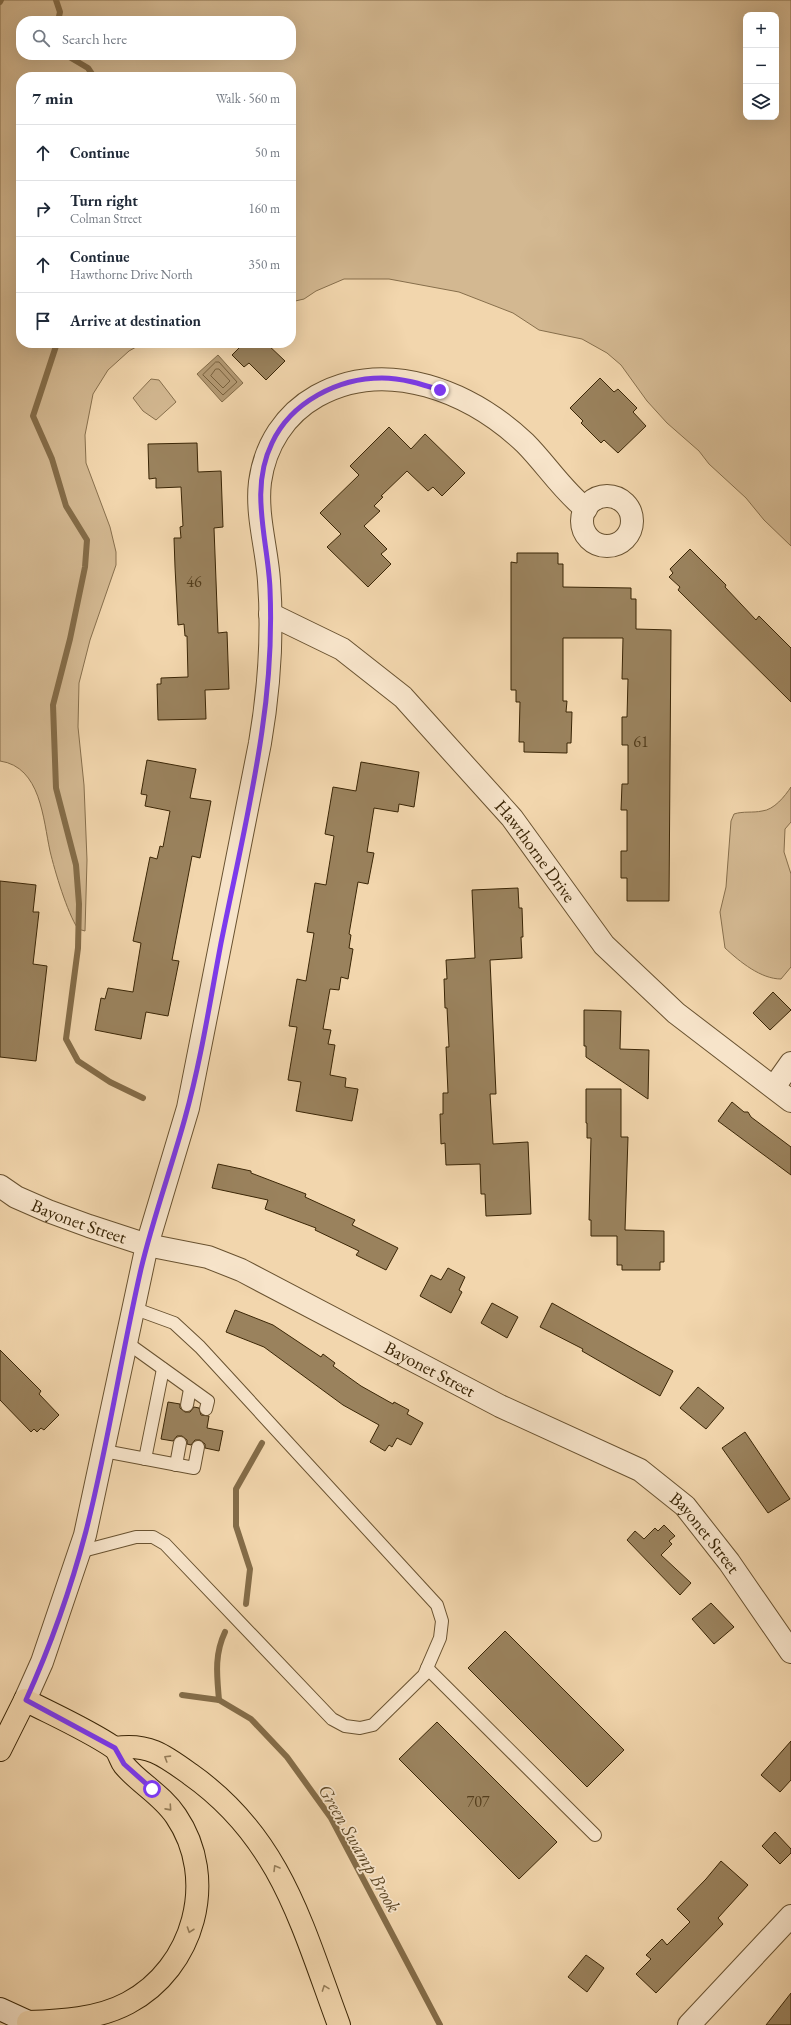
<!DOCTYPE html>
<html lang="en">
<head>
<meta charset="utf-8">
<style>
	:root { --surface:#fff; --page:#f2f2f3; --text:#1f2937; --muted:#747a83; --line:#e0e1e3 }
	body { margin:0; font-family:"EB Garamond",serif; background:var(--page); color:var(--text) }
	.controls { position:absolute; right:12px; top:12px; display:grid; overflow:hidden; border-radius:8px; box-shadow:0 4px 16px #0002 }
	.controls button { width:36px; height:36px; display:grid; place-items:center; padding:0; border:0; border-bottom:1px solid var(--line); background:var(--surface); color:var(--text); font:20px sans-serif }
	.stop { position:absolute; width:12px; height:12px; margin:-9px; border:3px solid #7c3aed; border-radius:50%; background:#fff }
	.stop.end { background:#7c3aed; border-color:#fff; box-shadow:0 1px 4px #0008 }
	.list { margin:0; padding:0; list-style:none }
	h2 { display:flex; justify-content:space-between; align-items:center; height:52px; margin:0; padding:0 16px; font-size:17px }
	h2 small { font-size:13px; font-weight:400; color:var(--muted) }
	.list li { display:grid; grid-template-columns:26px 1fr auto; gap:12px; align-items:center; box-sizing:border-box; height:56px; padding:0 16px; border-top:1px solid var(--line) }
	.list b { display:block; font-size:15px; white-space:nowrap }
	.list p { margin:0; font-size:13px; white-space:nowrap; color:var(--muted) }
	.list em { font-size:13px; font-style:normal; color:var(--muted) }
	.icon { flex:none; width:22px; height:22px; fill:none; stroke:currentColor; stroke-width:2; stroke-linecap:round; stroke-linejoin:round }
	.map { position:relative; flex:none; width:791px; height:2025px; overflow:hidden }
	.search { position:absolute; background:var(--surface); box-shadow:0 4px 16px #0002; left:16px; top:16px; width:280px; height:44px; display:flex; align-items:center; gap:10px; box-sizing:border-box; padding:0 14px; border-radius:16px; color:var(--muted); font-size:15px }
	.panel { position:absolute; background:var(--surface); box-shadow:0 4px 16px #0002; left:16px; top:72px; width:280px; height:276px; border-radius:16px }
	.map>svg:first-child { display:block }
	.green { fill:#d3b891; stroke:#876f4c; fill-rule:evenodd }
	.water { fill:#b49a74; stroke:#846c48 }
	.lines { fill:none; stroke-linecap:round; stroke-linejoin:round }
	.shore { stroke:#78603d; stroke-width:1 }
	.stream { stroke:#846c48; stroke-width:6 }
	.building { fill:#9a825d; stroke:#3b2606 }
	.service-casing { stroke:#695230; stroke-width:14 }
	.minor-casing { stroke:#695230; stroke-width:24 }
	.tertiary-casing { stroke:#695230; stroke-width:24 }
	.secondary-casing { stroke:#3b2606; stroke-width:24 }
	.primary-casing { stroke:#3b2606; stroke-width:24 }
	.service { stroke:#f7e4ca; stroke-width:12 }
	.minor { stroke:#f7e4ca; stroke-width:22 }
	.tertiary { stroke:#f7e4ca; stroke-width:22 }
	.secondary { stroke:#f7e4ca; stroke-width:22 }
	.primary { stroke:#f2d6ad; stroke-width:22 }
	.oneway { stroke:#967e5a }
	.route { stroke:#7c3aed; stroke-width:5 }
	.labels { text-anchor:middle; stroke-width:3.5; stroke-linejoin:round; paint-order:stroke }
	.number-label { font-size:16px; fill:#533d1c }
	.street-label { font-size:18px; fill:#3b2606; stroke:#f7e4ca }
	.water-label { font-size:19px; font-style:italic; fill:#5f4927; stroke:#f7e4ca }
</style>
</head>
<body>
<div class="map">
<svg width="791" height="2025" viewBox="0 0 791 2025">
	<rect width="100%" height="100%" fill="#f2d6ad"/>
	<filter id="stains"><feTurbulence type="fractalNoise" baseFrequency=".005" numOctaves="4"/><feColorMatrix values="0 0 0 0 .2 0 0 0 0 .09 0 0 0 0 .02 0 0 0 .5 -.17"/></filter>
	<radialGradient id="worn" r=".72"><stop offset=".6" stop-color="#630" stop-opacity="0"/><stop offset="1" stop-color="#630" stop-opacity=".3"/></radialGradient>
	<g class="green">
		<path d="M0,0H791V546L764,520L746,498L709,464L699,451L667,423L647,401L621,365L607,353L582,339L539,330L513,313L459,292L389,279H344L316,291L304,299L291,302V77H21V343H143L129,351L108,370L93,394L85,435L86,463L110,527L116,552V565L90,640L79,683L78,727L84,785L87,860L85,931L78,929C67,912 55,872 50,851C43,819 41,767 0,761ZM746,15H776V117H746ZM21,21H291V55H21Z"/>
		<polygon points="151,379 159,380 176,402 156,420 143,411 133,398"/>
		<path d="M791,787V822L785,829L784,852L791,874V967L781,979C761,979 740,962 725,948L720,912L726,887L731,821L734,814C743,811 753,813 762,811C774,810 785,796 791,787Z"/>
	</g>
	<polygon class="water" points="218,355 243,383 222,402 197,374"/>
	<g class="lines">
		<g class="shore">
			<polygon points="216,362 219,362 237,382 223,395 203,375"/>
			<polygon points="216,369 219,369 230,381 223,388 211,376"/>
		</g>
		<g class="stream">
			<polyline points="56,0 60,12 58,21"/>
			<polyline points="0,2 1,0"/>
			<polyline points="66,55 88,68 94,77"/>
			<polyline points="57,343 33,416 52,459 66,506 87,540 85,567 70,639 53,705 56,788 76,865 79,904 78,948 66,1039 78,1061 110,1082 143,1098"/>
			<polyline points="246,1604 250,1569 236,1526 236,1489 262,1443"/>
			<polyline points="182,1695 219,1700 251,1719 287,1757 331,1818 440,2025"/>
			<path d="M219,1700C217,1676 214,1655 225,1632"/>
		</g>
	</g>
	<g class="building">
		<polygon points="244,343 266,343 285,361 266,380 249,363 244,367 232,355"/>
		<polygon points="600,378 614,392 618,389 637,408 633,412 646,426 618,453 604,440 601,443 581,423 583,421 570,408"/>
		<polygon points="389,427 411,449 425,434 465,473 442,496 433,487 428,491 407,471 381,496 383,497 374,506 380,511 364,526 387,549 381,554 391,564 368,587 327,547 341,534 320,513 359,475 350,466"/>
		<polygon points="197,443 198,472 221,471 223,527 214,528 218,633 227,632 229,689 205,690 206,719 158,720 157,684 161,684 161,678 188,677 187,636 185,636 184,624 178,625 175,567 174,538 181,538 180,527 183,526 181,487 156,488 156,478 149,479 148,444"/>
		<polygon points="690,549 726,585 725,587 756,620 759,616 791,648 791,702 678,590 680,587 669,577 673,573 670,569"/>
		<polygon points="517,553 558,553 558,564 563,564 563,587 631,588 631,599 636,599 636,629 671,630 669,901 627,901 627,878 621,878 621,851 627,851 627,810 621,810 622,784 628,784 628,745 622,745 622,717 627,717 628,679 622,679 623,638 563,638 563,701 567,701 566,712 572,712 571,743 567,743 567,753 524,752 524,742 519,742 520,702 516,702 516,690 511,690 511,562 517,563"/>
		<polygon points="147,760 196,769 190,798 211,801 200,858 192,856 172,960 179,961 168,1016 146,1012 141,1039 95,1030 101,998 105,999 108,988 133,992 141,943 133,941 150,857 157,859 160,846 163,847 170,811 145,806 147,795 141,794"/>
		<polygon points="361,762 419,772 414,807 399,804 398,812 374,808 367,852 374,853 368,884 358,882 349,934 351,935 349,948 353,949 348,979 341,977 339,990 330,989 323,1029 331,1030 328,1044 335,1045 330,1075 346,1078 345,1087 358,1089 352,1121 296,1111 301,1082 288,1080 297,1027 289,1026 297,979 306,981 314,933 307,932 315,883 326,885 334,836 325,834 333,787 356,791"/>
		<polygon points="0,881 36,885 33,912 39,912 33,964 47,966 36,1061 0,1057"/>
		<polygon points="518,888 519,908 522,908 523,937 521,937 522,958 490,960 496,1094 490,1094 493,1144 528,1142 531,1214 486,1216 485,1194 481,1194 480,1164 446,1165 445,1143 441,1144 440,1114 443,1114 443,1093 448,1093 446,1047 449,1047 447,1008 445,1008 444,979 447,979 446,960 475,958 472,890"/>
		<polygon points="773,992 791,1010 770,1030 753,1013"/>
		<polygon points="584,1010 621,1011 620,1049 649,1050 648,1099 586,1057 586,1046 584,1046"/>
		<polygon points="586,1089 621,1089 621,1137 628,1137 625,1230 664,1231 664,1262 660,1262 660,1270 622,1270 622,1265 617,1265 617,1236 591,1236 591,1220 589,1220 591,1138 587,1138 587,1123 586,1123"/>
		<polygon points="732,1102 744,1112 748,1112 751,1117 791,1147 791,1175 718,1121"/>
		<polygon points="218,1164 251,1171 251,1173 306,1194 305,1197 355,1220 352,1225 398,1248 386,1270 356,1255 359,1251 315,1230 316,1228 265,1209 268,1200 212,1188"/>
		<polygon points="448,1268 465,1277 459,1290 462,1292 451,1313 420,1296 431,1275 441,1280"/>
		<polygon points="492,1303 518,1317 507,1338 481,1323"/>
		<polygon points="552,1303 673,1371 660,1396 582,1351 583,1349 540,1327"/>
		<polygon points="235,1310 273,1325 321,1357 323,1354 335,1363 333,1366 361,1386 393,1404 394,1402 409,1410 407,1414 423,1423 411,1445 397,1438 392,1447 389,1445 385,1451 370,1442 379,1425 343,1405 264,1347 226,1332"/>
		<polygon points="0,1350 41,1391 39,1394 59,1415 44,1430 41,1428 37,1432 34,1429 31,1432 0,1400"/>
		<polygon points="698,1387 724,1408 706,1429 680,1408"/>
		<polygon points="168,1402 180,1404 180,1408 185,1412 190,1412 194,1407 199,1408 201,1415 209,1416 207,1428 223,1431 219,1451 205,1448 205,1444 200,1440 195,1440 191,1445 187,1444 187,1440 182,1436 177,1436 173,1441 161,1439"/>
		<polygon points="745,1432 790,1499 768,1513 722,1448"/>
		<polygon points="664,1525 675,1536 669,1541 672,1544 661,1555 691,1583 680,1595 627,1540 635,1531 644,1539 655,1528 658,1531"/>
		<polygon points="711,1603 734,1627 714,1644 692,1619"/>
		<polygon points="505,1631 624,1750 587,1787 468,1668"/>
		<polygon points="437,1722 557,1842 519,1879 399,1759"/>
		<polygon points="791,1741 791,1780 780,1792 761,1775"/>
		<polygon points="775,1832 791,1849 791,1853 780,1864 762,1846"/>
		<polygon points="721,1861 748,1885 718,1918 723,1924 656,1993 636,1974 651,1959 646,1955 662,1939 667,1945 690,1922 677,1909 706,1879"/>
		<polygon points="586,1955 604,1968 587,1992 568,1977"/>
		<polygon points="791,1993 791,2025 766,2025"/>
	</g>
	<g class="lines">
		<g class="service-casing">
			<g id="service">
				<polyline points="126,1342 208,1401 206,1409"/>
				<polyline points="187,1405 190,1389"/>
				<polyline points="104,1451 194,1468 198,1447"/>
				<polyline points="145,1459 163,1369"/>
				<polyline points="176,1465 180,1443"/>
				<polyline points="79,1552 136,1537 153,1537 165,1544 332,1719 345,1726 360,1728 373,1725 424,1675 440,1638 442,1621 437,1605 200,1347 174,1323 133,1308"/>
				<polyline points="427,1668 595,1835"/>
			</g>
		</g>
		<g class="minor-casing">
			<g id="minor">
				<circle cx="607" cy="521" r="25"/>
				<path id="s1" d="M270,614L342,649L403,697L512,818L604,945L676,1013L791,1101"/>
				<polyline points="774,1087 791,1063"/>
				<path d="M147,1245L188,1108L260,743C269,690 273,635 269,581C267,549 256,515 260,482C265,445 285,414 317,396C387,357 471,392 525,443C546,464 562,490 586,509"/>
				<polyline points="689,2025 791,1916"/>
			</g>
		</g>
		<g class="tertiary-casing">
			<g id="tertiary">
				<path id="s2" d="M0,1186L16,1197L48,1211L89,1226L147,1245L208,1257L241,1270L500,1406L640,1470L685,1506L729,1562L791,1652"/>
				<polyline points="25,1700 42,1662 85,1535 147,1245"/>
			</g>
		</g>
		<g class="secondary-casing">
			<polyline id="secondary" points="0,2009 35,2025"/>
		</g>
		<g class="primary-casing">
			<g id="primary">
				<path d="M115,1748C148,1743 164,1755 190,1774C281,1838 302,1926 339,2025"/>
				<path d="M0,1750L25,1700C54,1715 86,1729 113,1747C119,1751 120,1760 124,1765C139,1783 162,1795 176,1816C219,1879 194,1968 128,2003C98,2019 61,2021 28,2022"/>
			</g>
		</g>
		<use href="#service" class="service"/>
		<use href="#minor" class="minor"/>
		<use href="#tertiary" class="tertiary"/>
		<use href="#secondary" class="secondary"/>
		<use href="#primary" class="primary"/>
	</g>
	<defs><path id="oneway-chevron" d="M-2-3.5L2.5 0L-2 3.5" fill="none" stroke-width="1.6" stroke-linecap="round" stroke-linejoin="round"/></defs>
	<g class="oneway">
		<use href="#oneway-chevron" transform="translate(167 1758) rotate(-148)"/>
		<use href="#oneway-chevron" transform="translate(169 1808) rotate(48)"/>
		<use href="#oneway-chevron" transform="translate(276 1868) rotate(-121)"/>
		<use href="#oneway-chevron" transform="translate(190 1930) rotate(109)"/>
		<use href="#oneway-chevron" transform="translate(325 1988) rotate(-110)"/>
	</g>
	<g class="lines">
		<path class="route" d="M152,1789L124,1764L115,1748L26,1700C50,1647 71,1588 86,1531C108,1445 121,1356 141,1269C153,1218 171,1169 185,1118C201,1061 210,1001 221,943C235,873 252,802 262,731C269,684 272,637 270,589C268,540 249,490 272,443C291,402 338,378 382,378C402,378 421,384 440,390"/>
	</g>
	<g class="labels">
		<g class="number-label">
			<text x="194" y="587">46</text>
			<text x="641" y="747">61</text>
			<text x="478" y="1807">707</text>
		</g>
		<g class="street-label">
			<text dy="6" stroke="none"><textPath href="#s1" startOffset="361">Hawthorne Drive</textPath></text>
			<text dy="6" stroke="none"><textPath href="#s2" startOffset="87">Bayonet Street</textPath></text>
			<text dy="6" stroke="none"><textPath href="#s2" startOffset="470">Bayonet Street</textPath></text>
			<text dy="6" stroke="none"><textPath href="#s2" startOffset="794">Bayonet Street</textPath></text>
		</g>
		<g class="water-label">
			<text transform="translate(360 1848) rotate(60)" y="7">Green Swamp Brook</text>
		</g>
	</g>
	<rect width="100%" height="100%" filter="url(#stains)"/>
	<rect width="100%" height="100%" fill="url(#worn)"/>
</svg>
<div class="controls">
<button>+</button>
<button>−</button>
<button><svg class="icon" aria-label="layers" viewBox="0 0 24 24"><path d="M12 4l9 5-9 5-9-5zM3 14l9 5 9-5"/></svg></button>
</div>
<div class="stop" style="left:152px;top:1789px"></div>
<div class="stop end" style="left:440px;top:390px"></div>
<div class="search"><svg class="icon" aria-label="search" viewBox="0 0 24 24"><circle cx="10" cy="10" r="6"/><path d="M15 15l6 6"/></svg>Search here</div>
<section class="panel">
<h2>7 min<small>Walk · 560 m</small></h2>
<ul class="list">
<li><svg class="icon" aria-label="ahead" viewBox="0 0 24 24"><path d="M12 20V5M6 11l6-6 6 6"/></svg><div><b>Continue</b></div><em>50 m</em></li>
<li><svg class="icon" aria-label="right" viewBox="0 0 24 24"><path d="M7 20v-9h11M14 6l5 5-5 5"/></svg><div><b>Turn right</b><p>Colman Street</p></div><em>160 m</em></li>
<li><svg class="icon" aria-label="ahead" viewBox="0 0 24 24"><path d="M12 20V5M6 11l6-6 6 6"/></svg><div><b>Continue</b><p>Hawthorne Drive North</p></div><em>350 m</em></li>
<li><svg class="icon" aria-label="arrive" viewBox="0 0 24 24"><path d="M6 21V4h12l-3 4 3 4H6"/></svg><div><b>Arrive at destination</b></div></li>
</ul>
</section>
</div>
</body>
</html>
